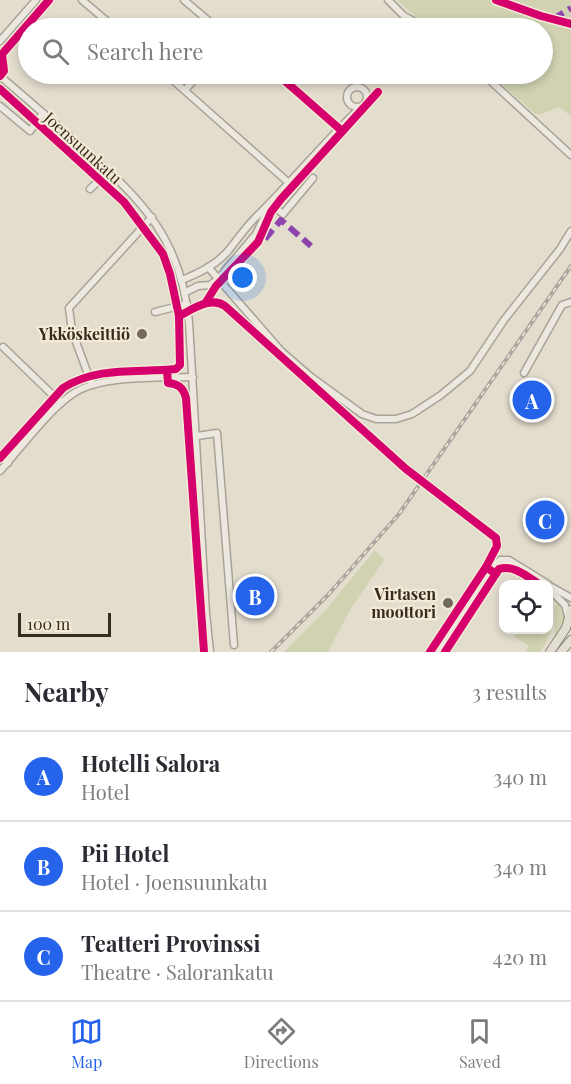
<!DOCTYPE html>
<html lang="en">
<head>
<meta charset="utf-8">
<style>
	:root { --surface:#fff; --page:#f7f7f7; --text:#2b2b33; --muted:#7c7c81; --line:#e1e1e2; --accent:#2563eb }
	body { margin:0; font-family:"Playfair Display",serif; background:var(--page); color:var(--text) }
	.controls { position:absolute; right:18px; bottom:18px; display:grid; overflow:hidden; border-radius:12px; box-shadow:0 3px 9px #0003 }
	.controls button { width:54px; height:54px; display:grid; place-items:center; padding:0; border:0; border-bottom:2px solid var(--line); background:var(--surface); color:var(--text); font:30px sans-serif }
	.scale { position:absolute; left:18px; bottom:15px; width:93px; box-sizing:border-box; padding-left:6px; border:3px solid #372b20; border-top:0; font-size:16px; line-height:21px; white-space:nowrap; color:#372b20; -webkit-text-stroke:4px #f3ebd6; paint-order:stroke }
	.you { position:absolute; left:243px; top:278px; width:21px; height:21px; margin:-15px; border:4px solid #fff; border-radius:50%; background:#1a73e8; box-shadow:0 0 0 9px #1a73e833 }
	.badge { display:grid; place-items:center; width:39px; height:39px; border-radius:50%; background:var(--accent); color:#fff; font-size:20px; font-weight:700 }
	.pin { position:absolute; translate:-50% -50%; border:3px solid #fff; box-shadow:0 2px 6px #0006 }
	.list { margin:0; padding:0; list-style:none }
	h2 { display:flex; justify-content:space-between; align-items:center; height:78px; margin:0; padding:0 24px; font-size:26px }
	h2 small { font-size:20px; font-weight:400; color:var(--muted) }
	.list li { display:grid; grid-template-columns:39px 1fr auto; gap:18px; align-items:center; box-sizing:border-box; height:90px; padding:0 24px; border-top:2px solid var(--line) }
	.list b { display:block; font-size:22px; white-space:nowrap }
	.list p { margin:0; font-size:20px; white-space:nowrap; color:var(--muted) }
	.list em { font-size:20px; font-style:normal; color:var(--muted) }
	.icon { flex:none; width:33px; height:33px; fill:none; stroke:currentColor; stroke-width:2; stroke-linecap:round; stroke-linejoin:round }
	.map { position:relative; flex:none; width:571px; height:652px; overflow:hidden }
	.search { position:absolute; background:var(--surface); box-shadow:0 3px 9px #0003; left:18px; right:18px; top:18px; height:66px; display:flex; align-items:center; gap:15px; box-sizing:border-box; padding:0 21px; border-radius:33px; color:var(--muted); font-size:22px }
	.sheet { height:348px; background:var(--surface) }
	nav { display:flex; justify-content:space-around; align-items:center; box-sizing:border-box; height:84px; border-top:2px solid var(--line); background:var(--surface); font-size:16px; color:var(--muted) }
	nav a { display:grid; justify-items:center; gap:3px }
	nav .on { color:var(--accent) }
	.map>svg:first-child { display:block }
	.green { fill:#d1d2b2 }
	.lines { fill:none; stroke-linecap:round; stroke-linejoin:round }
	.minor-casing { stroke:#a9a297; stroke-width:9 }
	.major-casing { stroke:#8e887e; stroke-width:10 }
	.minor { stroke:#ece8e0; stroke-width:6 }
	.major { stroke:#e3ded2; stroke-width:8 }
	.rail-casing { stroke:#aba7a0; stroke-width:4 }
	.rail { stroke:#f3ebd6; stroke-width:1.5; stroke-dasharray:4.5; stroke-linecap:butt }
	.quiet { stroke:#8e44ad; stroke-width:6; stroke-dasharray:12 6; stroke-linecap:butt }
	.cycleway-casing { stroke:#f3ebd6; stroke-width:11 }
	.cycleway { stroke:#d6006c; stroke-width:8 }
	.poi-dot { fill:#73695d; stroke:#f3ebd6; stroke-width:2 }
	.labels { text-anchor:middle; stroke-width:4.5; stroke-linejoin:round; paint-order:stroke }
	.street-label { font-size:16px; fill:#372b20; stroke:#f3ebd6 }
	.poi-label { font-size:16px; font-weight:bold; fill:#372b20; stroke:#f3ebd6; text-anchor:end }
</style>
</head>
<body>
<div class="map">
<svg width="571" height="652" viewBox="0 0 571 652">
	<rect width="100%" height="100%" fill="#e3ddce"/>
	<g class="green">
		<polygon points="397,0 571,0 571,116 559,107 542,114 535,114 491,74 542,74 542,28 439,28 414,15"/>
		<polygon points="375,550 384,560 350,610 328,652 284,652 324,612"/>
		<path d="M559,602C571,615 563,627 555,640L554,607Z"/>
		<path d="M549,603C555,621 551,636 540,652H525L529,646L514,636L518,630H548Z"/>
	</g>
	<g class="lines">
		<g class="minor-casing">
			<g id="minor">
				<polyline points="82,0 115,28"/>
				<polyline points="184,0 217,28"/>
				<polyline points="388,0 404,16 426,28"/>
				<polyline points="0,41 36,0"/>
				<polyline points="166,74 289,183"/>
				<polyline points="483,74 571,155"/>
				<path d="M0,76C28,100 56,124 83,148C143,201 181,239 189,322L206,613L210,652"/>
				<circle cx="357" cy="97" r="10"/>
				<polyline points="185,90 199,74"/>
				<polyline points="0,106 30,131 43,113"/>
				<polyline points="90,189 109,171"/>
				<polyline points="271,204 283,214 313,178"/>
				<polyline points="208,267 281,351 311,377 362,414 376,419 396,419 412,414 441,395 470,371 504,320 560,249 571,231"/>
				<path d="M182,280C199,273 216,265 228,251C237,240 245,228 255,218C291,183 323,143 360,108"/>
				<polyline points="186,292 198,286 210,285 218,279 256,234 269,207"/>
				<polyline points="155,312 187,304"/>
				<polyline points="3,347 61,403"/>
				<polyline points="524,373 562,305 571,302"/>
				<polyline points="92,385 72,331 69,308 152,217"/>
				<polyline points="197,436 217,433 234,645"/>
				<polyline points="0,455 8,463"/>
				<path d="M0,471C21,448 49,409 74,393C101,375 161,378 193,377"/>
				<polyline points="548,585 571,598"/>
				<polyline points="548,588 565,605 568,616"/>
				<polyline points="437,652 490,570 500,560 509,560 548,584"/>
			</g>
		</g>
		<g class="major-casing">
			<g id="major">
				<polyline points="550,652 566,628 571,610"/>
				<polyline points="561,652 571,640"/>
			</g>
		</g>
		<use href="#minor" class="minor"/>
		<use href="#major" class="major"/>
		<g class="rail-casing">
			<polyline id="rail" points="271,652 328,595 399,514 571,266"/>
		</g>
		<use href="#rail" class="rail"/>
		<g class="quiet">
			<polyline points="553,19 571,8"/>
			<polyline points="265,239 281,220 311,246"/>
		</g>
		<g class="cycleway-casing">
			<g id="cycleway">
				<polyline points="496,0 541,16 571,24"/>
				<polyline points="277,74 342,131"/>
				<polyline points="0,76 4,71 2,54 49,0"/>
				<path d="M0,89L124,202L163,254L170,274L179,316L180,365L176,369C137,373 97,366 63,388L0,458"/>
				<polyline points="206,302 216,286 258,242 271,212 281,199 378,92"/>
				<path d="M179,316C193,309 211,296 225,306L406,469L496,538L497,546L486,567L496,574"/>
				<path d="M167,370L168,383C178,384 183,387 186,398L204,652"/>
				<polyline points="430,652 486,567"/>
				<path d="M445,652L499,569C513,564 528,577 539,584"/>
			</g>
		</g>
		<use href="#cycleway" class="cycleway"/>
	</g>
	<g class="poi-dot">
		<circle cx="142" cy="334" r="6"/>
		<circle cx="448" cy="603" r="6"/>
	</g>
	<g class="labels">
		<g class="street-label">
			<text transform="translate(83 148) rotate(42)" y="6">Joensuunkatu</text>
		</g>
		<g class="poi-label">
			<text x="130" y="340">Ykköskeittiö</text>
			<text x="436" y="600">Virtasen<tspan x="436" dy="18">moottori</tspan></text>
		</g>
	</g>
</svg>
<div class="controls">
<button><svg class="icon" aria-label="locate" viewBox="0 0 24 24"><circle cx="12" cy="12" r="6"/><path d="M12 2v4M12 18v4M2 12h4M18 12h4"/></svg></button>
</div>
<div class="scale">100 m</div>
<div class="you"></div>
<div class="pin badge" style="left:532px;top:400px">A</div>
<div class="pin badge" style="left:255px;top:596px">B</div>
<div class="pin badge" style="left:545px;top:520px">C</div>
<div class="search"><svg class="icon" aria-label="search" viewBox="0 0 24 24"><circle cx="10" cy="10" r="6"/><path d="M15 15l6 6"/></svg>Search here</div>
</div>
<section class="sheet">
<h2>Nearby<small>3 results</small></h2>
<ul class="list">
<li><span class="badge">A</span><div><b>Hotelli Salora</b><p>Hotel</p></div><em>340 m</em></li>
<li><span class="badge">B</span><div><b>Pii Hotel</b><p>Hotel · Joensuunkatu</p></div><em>340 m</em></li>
<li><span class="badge">C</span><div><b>Teatteri Provinssi</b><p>Theatre · Salorankatu</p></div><em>420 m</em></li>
</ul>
</section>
<nav>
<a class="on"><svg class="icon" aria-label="map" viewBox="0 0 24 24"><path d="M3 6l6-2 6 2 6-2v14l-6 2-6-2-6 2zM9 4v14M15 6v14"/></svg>Map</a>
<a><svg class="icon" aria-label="directions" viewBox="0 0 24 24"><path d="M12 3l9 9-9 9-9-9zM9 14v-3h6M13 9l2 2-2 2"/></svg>Directions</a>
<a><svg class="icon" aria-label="saved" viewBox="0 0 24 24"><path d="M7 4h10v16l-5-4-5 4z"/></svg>Saved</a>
</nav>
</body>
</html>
